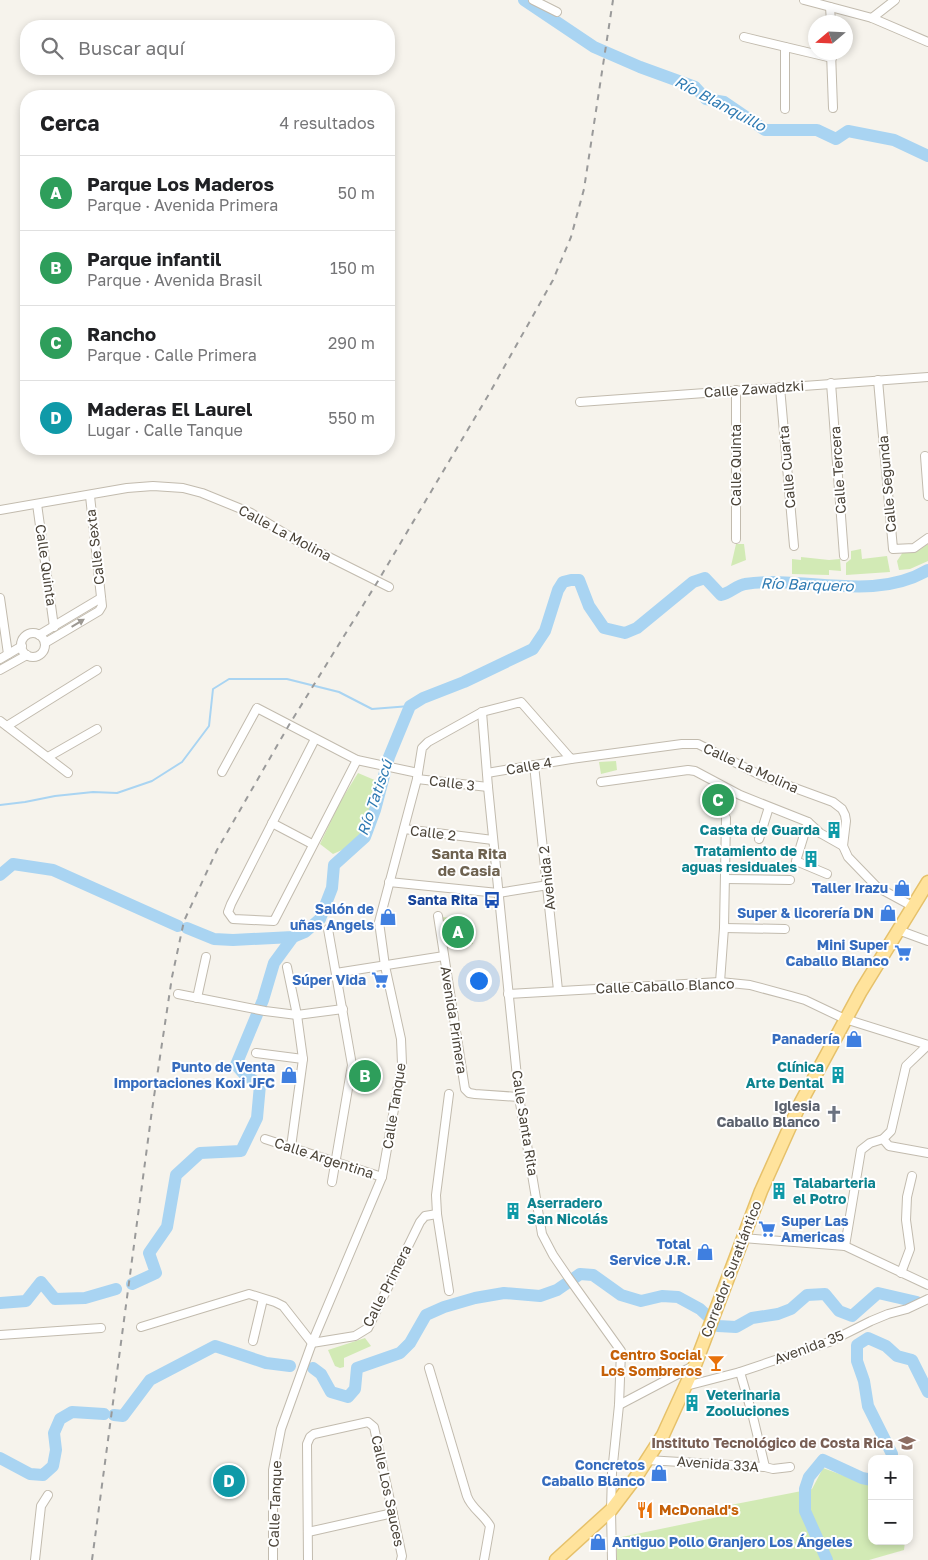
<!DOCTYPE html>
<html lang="es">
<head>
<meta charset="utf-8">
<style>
	:root { --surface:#fff; --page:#f6f6f6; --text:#202124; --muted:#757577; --line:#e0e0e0; --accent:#fc3f1d }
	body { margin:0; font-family:"Golos Text",sans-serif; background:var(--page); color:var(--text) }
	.controls { position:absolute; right:15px; bottom:15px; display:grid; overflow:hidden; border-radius:10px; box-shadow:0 2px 8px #0003 }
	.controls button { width:45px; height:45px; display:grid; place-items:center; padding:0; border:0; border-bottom:1px solid var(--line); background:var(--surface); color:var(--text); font:25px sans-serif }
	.compass { position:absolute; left:808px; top:15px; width:45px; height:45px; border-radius:50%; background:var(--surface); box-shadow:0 2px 8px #0003; rotate:251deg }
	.you { position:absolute; left:478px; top:980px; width:18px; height:18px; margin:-12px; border:4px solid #fff; border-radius:50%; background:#1a73e8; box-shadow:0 0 0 8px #1a73e833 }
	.badge { display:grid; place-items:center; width:32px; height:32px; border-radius:50%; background:var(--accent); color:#fff; font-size:16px; font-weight:700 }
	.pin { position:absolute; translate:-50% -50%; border:2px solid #fff; box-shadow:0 1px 5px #0006 }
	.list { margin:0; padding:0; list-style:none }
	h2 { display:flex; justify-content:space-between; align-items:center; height:65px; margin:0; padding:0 20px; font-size:21px }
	h2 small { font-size:16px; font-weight:400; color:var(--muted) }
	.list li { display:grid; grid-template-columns:32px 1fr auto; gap:15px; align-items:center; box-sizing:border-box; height:75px; padding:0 20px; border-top:1px solid var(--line) }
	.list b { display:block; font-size:19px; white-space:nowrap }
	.list p { margin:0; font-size:16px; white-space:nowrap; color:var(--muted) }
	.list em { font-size:16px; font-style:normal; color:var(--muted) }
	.icon { flex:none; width:28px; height:28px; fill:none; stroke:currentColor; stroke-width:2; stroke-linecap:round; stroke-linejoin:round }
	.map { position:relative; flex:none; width:928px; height:1560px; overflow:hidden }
	.search { position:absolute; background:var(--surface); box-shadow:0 2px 8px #0003; left:20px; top:20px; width:375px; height:55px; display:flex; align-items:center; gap:12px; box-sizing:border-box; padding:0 18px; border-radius:20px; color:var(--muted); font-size:19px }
	.panel { position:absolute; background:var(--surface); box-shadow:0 2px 8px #0003; left:20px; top:90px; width:375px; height:365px; border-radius:20px }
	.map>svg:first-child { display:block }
	.green { fill:#d2eab5 }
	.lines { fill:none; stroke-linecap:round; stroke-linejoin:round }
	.stream { stroke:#a9d4f2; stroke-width:2 }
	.river { stroke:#a9d4f2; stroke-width:12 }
	.street-casing { stroke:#c2bbae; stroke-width:10 }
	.primary-casing { stroke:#e6c16a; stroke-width:15 }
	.street { stroke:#fff; stroke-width:8 }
	.primary { stroke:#ffe39c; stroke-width:12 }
	.rail { stroke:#9a9a9a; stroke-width:2; stroke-dasharray:6 6; stroke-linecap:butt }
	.oneway { fill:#9c9892 }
	.labels { text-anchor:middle; stroke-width:4; stroke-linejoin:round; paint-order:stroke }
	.street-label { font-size:14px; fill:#4b4439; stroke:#fff }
	.culture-label { font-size:14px; font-weight:bold; fill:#0d838f; stroke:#fff; text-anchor:end }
	.shop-label { font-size:14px; font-weight:bold; fill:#366cbe; stroke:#fff; text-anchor:end }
	.transit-label { font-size:14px; font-weight:bold; fill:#164399; stroke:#fff; text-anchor:end }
	.worship-label { font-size:14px; font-weight:bold; fill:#5b616d; stroke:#fff; text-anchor:end }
	.food-label { font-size:14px; font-weight:bold; fill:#c56008; stroke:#fff; text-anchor:end }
	.education-label { font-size:14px; font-weight:bold; fill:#785e54; stroke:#fff; text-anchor:end }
	.water-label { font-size:15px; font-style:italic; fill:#2e7ab2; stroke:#fff }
	.neighbourhood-label { font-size:15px; font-weight:bold; fill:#6e6250; stroke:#fff }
</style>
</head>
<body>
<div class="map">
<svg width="928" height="1560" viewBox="0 0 928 1560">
	<rect width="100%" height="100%" fill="#f6f3ec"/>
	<g class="green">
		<polygon points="736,544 744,544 746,560 731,566"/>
		<polygon points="928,544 928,561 910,569 899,570 897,561 903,552 918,551"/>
		<polygon points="861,549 862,559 887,556 890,572 846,575 846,563 851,559 851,551"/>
		<polygon points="801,557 829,560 840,559 841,571 829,570 829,575 792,574 792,559 801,560"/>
		<polygon points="616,761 617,770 601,774 599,762"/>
		<polygon points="358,773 384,784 369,838 333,854 320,844 340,802"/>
		<polygon points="710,784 727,793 720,807 705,794"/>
		<polygon points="442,917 471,920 473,944 446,948"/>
		<polygon points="365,1338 371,1346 344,1358 344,1367 340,1368 335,1366 328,1350"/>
		<polygon points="823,1468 864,1483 872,1484 872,1541 905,1541 904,1550 869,1560 617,1560 617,1538 718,1517 720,1507 812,1489"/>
	</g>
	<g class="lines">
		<polyline class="stream" points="0,805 25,802 55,796 93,792 117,793 152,781 182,762 209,726 213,689 229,679 287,679 339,692 372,709 410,706"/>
		<g class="river">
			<polyline points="524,0 594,47 640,67 695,87 706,99 724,102 765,130 817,130 836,139 848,131 894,140 928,156"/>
			<polyline points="0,875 13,864 53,870 178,926"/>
			<path d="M187,928L214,939L233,940L293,937L305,932L320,919L332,888L334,865L365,837L375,810L389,757L410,706L423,698L464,682L533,649L545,631L558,590L563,582L571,580H579L589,606L604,628L625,633L637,628L693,582L705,578L721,595C730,593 737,585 745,584C804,575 872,603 928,570"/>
			<polyline points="132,1284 156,1273 149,1253 167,1227 176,1175 200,1153 241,1151 257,1118 260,1085 245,1075 236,1065 263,1000 274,963 293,937"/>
			<polyline points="0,1303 26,1301 41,1282 55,1299 85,1298 116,1289"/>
			<polyline points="313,1368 321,1374 331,1392 348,1397 355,1389 357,1368 400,1353 410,1343 426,1315 444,1307 475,1298 504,1293 540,1296 557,1290 580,1274 593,1275 621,1295 641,1301 662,1296 678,1297 700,1309 718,1326 736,1327 752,1318 778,1314 791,1309 807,1295 825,1294 839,1311 852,1316 878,1293 917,1302"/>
			<polyline points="114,1415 123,1416 150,1380 215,1346 266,1363 290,1366"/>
			<polyline points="0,1458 30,1474 43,1475 53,1466 56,1450 54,1433 60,1419 72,1412 104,1414"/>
			<polyline points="892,1459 892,1454 868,1406 864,1381 857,1361 857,1345 868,1338 886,1346 897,1356 912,1360 928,1392"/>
			<polyline points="827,1560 805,1511 805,1489 809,1477 823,1460 862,1478 872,1480"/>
		</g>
		<g class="street-casing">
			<g id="street">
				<polyline points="533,0 557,12"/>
				<polyline points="804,0 872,18 928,42"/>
				<polyline points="830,7 831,22"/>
				<polyline points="872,18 895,0"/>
				<polyline points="744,37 832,58"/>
				<polyline points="831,52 833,108"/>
				<polyline points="785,109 785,47"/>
				<polyline points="878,380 893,549 914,548 928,538"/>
				<polyline points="831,383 844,556"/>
				<polyline points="780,387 794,546"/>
				<polyline points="736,390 736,539"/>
				<polyline points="580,402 928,377"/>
				<polyline points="925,456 928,496"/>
				<polyline points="37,504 54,627"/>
				<polyline points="0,510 127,488 153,486 183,488 202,493 251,513 299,542 389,587"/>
				<polyline points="0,598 8,654"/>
				<circle cx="33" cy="645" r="12"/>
				<polyline points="39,635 101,598"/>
				<polyline points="45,643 99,611 102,606 90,496"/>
				<polyline points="0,659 22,646"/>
				<polyline points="0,670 27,655"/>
				<polyline points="482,712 488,787 519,1097 542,1234 553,1255 568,1277 621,1351 619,1405 612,1473 611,1510 612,1560"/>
				<polyline points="0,721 68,773"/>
				<polyline points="7,726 97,670"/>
				<polyline points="315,739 231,904 228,912 233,919 274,921 357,760"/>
				<polyline points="48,757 97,729"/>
				<polyline points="534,765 558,990"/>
				<polyline points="222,772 257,708 357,760 418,773"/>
				<polyline points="487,773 571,759"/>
				<polyline points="417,779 488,787"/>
				<polyline points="601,782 688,770 695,771 740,795 808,822 820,833 843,846"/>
				<polyline points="808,822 796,861 827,874"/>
				<polyline points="272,823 312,844"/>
				<polyline points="404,829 493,840"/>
				<polyline points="759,839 769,807"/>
				<polyline points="725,879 790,880"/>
				<polyline points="389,882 498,893 548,885"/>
				<polyline points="438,916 465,1089 469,1093 475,1094 519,1097"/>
				<polyline points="724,928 785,929"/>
				<polyline points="328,929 352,1065 332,1182"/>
				<polyline points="898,930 928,941"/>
				<polyline points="287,967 297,1015 303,1059 291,1147"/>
				<polyline points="336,973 444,956"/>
				<polyline points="720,982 724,928 726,818"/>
				<polyline points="178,994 265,1011 297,1015 343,1009"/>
				<polyline points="508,994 720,982 750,985 791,996 805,1000 845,1019 928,1045"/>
				<polyline points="197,998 206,957"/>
				<polyline points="256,1053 303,1059"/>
				<polyline points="449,1094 436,1195 437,1214 449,1291"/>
				<polyline points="265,1139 382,1177"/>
				<polyline points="883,1139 889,1146 928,1153"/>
				<polyline points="743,1238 845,1246 928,1285"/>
				<polyline points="845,1246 861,1150 870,1143 883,1139 891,1131 906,1066 928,1045"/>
				<polyline points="901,1273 910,1249 906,1220 907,1197 912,1176"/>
				<polyline points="141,1327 249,1294 275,1302 283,1306 312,1343 355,1336 368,1328 420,1222 425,1216 437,1214"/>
				<polyline points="0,1335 101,1328"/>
				<polyline points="253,1341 263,1299"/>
				<path d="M429,1368L467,1496C471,1508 484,1515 490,1526L484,1560"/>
				<polyline points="740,1372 753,1417 765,1467"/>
				<polyline points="686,1386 740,1372 829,1342 871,1321 888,1314 907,1309 928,1299"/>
				<polyline points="619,1405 695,1365"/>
				<polyline points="647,1460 765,1467 773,1469 790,1467"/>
				<polyline points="308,1532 393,1513"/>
				<polyline points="35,1560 41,1506 48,1495"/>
				<polyline points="273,1560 273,1470 281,1429 312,1343 382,1177 402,1064 401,1039 385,966 379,922 417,779 422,748 428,742 482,712 521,702 571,759 682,744 698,744 762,776 833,802 842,809 845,815 846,821 843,846 848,857 877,887 912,906"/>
				<polyline points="308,1560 307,1444 310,1437 314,1434 368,1422 374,1427 402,1556 401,1560"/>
			</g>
		</g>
		<g class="primary-casing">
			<polyline id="primary" points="556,1560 611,1510 636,1477 663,1435 695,1365 761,1191 801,1102 861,991 928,882"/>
		</g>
		<use href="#street" class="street"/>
		<use href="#primary" class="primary"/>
		<polyline class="rail" points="92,1560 152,1110 172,977 184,921 217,850 289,725 378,581 489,394 553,280 571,237 584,189 613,0"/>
	</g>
	<defs><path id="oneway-solid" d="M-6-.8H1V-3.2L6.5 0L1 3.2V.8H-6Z" transform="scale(1.25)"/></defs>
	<use class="oneway" href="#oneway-solid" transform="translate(78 623) rotate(-31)"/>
	<defs>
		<g id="building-bare" transform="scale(1.35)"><path d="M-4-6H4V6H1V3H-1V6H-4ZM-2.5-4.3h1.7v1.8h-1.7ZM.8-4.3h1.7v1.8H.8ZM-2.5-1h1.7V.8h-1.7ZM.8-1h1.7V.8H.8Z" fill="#0f9aa8" stroke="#fff" stroke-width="2.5" paint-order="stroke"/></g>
		<g id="shop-bare" transform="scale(1.35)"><path d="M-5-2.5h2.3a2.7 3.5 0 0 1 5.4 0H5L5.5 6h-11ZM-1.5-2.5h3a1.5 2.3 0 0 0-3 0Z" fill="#3f7fe0" stroke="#fff" stroke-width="2.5" paint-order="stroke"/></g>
		<g id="bus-bare" transform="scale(1.35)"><path d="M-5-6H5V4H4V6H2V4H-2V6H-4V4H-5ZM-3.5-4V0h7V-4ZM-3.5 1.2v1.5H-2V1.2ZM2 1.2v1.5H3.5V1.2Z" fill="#1a4fb4" stroke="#fff" stroke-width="2.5" paint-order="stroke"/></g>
		<g id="supermarket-bare" transform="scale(1.35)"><path d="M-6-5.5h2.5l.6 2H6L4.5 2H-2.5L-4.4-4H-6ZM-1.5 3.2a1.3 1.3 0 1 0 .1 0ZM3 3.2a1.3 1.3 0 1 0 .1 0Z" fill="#3f7fe0" stroke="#fff" stroke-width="2.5" paint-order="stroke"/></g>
		<g id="church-bare" transform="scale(1.35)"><path d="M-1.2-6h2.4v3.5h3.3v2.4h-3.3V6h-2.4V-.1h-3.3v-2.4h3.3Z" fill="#6b7280" stroke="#fff" stroke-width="2.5" paint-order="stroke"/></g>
		<g id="bar-bare" transform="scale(1.35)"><path d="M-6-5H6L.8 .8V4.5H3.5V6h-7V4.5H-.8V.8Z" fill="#e8710a" stroke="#fff" stroke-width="2.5" paint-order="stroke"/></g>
		<g id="university-bare" transform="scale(1.35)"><path d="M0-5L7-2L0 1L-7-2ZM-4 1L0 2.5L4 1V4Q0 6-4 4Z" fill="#8d6e63" stroke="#fff" stroke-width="2.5" paint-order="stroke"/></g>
		<g id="restaurant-bare" transform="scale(1.35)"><path d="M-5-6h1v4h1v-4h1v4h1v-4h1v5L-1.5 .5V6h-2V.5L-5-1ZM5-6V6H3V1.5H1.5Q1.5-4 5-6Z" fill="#e8710a" stroke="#fff" stroke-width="2.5" paint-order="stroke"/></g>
	</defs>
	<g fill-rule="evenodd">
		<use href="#building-bare" x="834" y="830"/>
		<use href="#building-bare" x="811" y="859"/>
		<use href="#shop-bare" x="902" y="888"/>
		<use href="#bus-bare" x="492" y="900"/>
		<use href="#shop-bare" x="888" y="913"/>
		<use href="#shop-bare" x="388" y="917"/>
		<use href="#supermarket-bare" x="903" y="953"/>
		<use href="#supermarket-bare" x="380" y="980"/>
		<use href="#shop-bare" x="854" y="1039"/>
		<use href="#shop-bare" x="289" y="1075"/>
		<use href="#building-bare" x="838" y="1075"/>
		<use href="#church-bare" x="834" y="1114"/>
		<use href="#building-bare" x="779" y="1191"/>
		<use href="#building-bare" x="513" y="1211"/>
		<use href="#supermarket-bare" x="767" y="1229"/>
		<use href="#shop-bare" x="705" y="1252"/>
		<use href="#bar-bare" x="716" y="1363"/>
		<use href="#building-bare" x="692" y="1403"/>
		<use href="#university-bare" x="907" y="1443"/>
		<use href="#shop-bare" x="659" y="1473"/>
		<use href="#restaurant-bare" x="645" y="1510"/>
		<use href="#shop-bare" x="598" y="1542"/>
	</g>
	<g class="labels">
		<g class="street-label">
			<text transform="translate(754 389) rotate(-4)" y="5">Calle Zawadzki</text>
			<text transform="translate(736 465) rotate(-90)" y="5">Calle Quinta</text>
			<text transform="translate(787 467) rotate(-95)" y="5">Calle Cuarta</text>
			<text transform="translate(838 470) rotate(-94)" y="5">Calle Tercera</text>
			<text transform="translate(887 484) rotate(-95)" y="5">Calle Segunda</text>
			<text transform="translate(285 533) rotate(28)" y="5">Calle La Molina</text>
			<text transform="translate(95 547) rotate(-97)" y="5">Calle Sexta</text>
			<text transform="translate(46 565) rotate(82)" y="5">Calle Quinta</text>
			<text transform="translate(529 766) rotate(-10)" y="5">Calle 4</text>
			<text transform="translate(751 768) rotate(24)" y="5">Calle La Molina</text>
			<text transform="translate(452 783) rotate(7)" y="5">Calle 3</text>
			<text transform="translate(433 833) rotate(7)" y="5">Calle 2</text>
			<text transform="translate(547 878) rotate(-96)" y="5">Avenida 2</text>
			<text transform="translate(665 986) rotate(-2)" y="5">Calle Caballo Blanco</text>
			<text transform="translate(454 1020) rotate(81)" y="5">Avenida Primera</text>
			<text transform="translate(394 1106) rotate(-81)" y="5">Calle Tanque</text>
			<text transform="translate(525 1123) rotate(81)" y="5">Calle Santa Rita</text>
			<text transform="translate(324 1158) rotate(18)" y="5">Calle Argentina</text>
			<text transform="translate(731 1269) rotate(-69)" y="5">Corredor Suratlántico</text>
			<text transform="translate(387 1286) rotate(-63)" y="5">Calle Primera</text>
			<text transform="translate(809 1347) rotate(-20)" y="5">Avenida 35</text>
			<text transform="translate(718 1464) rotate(4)" y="5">Avenida 33A</text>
			<text transform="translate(388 1491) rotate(78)" y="5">Calle Los Sauces</text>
			<text transform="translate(275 1504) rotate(-88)" y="5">Calle Tanque</text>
		</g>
		<g class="culture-label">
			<text x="820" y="835">Caseta de Guarda</text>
			<text x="797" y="856">Tratamiento de<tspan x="797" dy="16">aguas residuales</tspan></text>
			<text x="824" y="1072">Clínica<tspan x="824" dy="16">Arte Dental</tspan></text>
			<text x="793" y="1188" text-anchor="start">Talabarteria<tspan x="793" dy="16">el Potro</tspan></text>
			<text x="527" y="1208" text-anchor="start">Aserradero<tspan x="527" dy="16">San Nicolás</tspan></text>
			<text x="706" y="1400" text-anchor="start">Veterinaria<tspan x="706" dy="16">Zooluciones</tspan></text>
		</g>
		<g class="shop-label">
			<text x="888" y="893">Taller Irazu</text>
			<text x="374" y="914">Salón de<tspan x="374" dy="16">uñas Angels</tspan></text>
			<text x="874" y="918">Super &amp; licorería DN</text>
			<text x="889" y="950">Mini Super<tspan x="889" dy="16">Caballo Blanco</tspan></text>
			<text x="366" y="985">Súper Vida</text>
			<text x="840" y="1044">Panadería</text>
			<text x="275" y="1072">Punto de Venta<tspan x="275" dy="16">Importaciones Koxi JFC</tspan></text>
			<text x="781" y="1226" text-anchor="start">Super Las<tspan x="781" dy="16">Americas</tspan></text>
			<text x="691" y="1249">Total<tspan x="691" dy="16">Service J.R.</tspan></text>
			<text x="645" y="1470">Concretos<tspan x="645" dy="16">Caballo Blanco</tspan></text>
			<text x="612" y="1547" text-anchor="start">Antiguo Pollo Granjero Los Ángeles</text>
		</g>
		<g class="transit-label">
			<text x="478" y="905">Santa Rita</text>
		</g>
		<g class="worship-label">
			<text x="820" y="1111">Iglesia<tspan x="820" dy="16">Caballo Blanco</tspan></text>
		</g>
		<g class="food-label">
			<text x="702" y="1360">Centro Social<tspan x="702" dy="16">Los Sombreros</tspan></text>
			<text x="659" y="1515" text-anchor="start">McDonald's</text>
		</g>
		<g class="education-label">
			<text x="893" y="1448">Instituto Tecnológico de Costa Rica</text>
		</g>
		<g class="water-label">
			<text transform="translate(720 104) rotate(28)" y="5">Río Blanquillo</text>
			<text transform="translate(807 585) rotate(2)" y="5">Río Barquero</text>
			<text transform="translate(375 798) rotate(-71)" y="5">Río Tatiscú</text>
		</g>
		<g class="neighbourhood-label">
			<text x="469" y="859">Santa Rita<tspan x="469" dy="17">de Casia</tspan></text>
		</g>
	</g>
</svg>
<div class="controls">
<button>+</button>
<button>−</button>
</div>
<svg class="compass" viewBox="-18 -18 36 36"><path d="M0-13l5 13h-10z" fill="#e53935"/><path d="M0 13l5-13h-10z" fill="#757577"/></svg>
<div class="you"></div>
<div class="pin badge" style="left:458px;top:932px;background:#2e9e5b">A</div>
<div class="pin badge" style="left:365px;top:1076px;background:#2e9e5b">B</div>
<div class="pin badge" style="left:718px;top:800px;background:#2e9e5b">C</div>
<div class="pin badge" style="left:229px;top:1481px;background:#0f9aa8">D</div>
<div class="search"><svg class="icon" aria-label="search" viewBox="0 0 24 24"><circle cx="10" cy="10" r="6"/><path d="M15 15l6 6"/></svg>Buscar aquí</div>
<section class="panel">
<h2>Cerca<small>4 resultados</small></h2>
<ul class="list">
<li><span class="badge" style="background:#2e9e5b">A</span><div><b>Parque Los Maderos</b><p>Parque · Avenida Primera</p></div><em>50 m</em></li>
<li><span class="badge" style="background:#2e9e5b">B</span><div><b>Parque infantil</b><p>Parque · Avenida Brasil</p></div><em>150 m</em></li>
<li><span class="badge" style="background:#2e9e5b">C</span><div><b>Rancho</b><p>Parque · Calle Primera</p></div><em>290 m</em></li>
<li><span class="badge" style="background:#0f9aa8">D</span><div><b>Maderas El Laurel</b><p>Lugar · Calle Tanque</p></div><em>550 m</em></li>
</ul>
</section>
</div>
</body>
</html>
